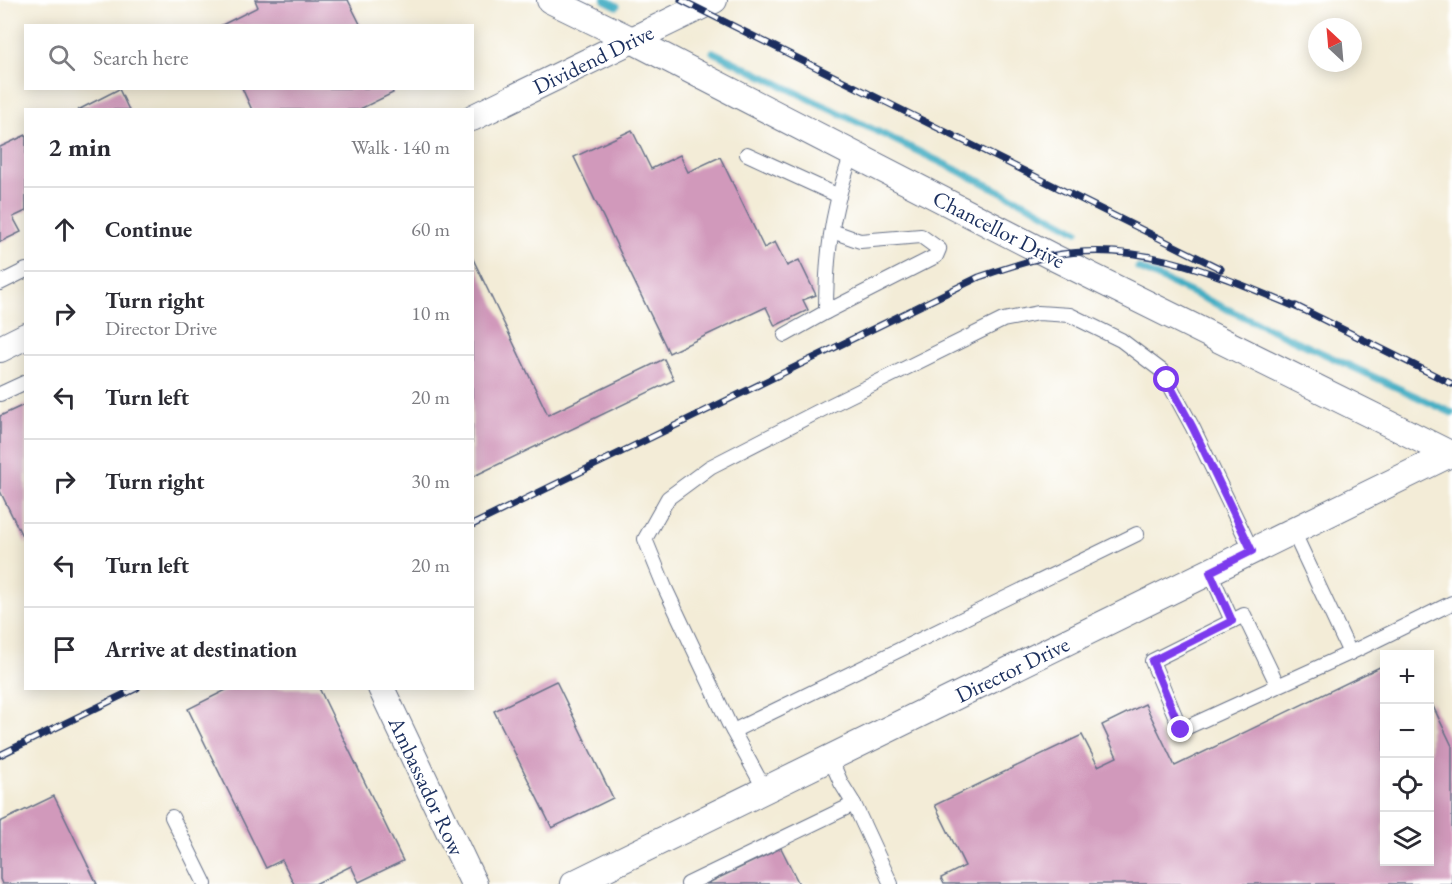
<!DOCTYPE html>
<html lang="en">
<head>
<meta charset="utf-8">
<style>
	:root { --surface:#fff; --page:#f7f7f7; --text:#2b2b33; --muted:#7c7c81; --line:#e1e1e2 }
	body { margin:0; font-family:"EB Garamond",serif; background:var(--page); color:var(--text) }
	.controls { position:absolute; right:18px; bottom:18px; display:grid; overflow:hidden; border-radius:0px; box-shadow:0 3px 15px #0003 }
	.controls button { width:54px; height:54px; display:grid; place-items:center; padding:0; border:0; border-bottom:2px solid var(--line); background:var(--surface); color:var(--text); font:30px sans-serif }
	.compass { position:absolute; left:1308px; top:18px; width:54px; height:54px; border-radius:50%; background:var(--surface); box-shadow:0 3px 15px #0003; rotate:334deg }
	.stop { position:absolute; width:18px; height:18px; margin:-14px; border:4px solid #7c3aed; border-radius:50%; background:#fff }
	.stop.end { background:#7c3aed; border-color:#fff; box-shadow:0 2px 6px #0008 }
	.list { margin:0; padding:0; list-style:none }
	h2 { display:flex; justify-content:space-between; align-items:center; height:78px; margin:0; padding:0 24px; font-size:26px }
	h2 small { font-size:20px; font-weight:400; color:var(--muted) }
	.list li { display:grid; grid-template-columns:39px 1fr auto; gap:18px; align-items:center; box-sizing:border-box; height:84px; padding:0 24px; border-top:2px solid var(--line) }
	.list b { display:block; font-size:22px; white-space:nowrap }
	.list p { margin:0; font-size:20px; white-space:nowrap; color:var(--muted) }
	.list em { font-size:20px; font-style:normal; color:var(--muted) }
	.icon { flex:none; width:33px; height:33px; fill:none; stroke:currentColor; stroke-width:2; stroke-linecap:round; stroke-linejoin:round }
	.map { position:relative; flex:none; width:1452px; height:884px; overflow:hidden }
	.search { position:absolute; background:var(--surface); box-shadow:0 3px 15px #0003; left:24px; top:24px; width:450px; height:66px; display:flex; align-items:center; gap:15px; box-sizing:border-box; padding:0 21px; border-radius:0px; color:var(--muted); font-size:22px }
	.panel { position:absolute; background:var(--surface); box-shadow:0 3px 15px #0003; left:24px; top:108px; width:450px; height:582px; border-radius:0px }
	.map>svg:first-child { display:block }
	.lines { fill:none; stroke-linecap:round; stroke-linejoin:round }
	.stream { stroke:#43adc3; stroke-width:7 }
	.building { fill:#d199bb }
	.service-casing { stroke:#677188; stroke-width:16 }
	.minor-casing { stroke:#677188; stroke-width:28 }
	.service { stroke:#fff; stroke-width:14 }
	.minor { stroke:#fff; stroke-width:26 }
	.rail-casing { stroke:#1b2f5e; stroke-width:7 }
	.rail { stroke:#fff; stroke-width:4.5; stroke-dasharray:14; stroke-linecap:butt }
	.route { stroke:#7c3aed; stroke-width:8 }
	.labels { text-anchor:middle; stroke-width:4.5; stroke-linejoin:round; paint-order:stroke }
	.street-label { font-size:22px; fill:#1b2f5e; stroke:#fff }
</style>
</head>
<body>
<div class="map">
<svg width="1452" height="884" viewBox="0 0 1452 884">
	<rect width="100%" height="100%" fill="#fff"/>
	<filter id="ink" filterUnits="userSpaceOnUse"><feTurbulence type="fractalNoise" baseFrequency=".0167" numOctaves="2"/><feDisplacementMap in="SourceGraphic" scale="12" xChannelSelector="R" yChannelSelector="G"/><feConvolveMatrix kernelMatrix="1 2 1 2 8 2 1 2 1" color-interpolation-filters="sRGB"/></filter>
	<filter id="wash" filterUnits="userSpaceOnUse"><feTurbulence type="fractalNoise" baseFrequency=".008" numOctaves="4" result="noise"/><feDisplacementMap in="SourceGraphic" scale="24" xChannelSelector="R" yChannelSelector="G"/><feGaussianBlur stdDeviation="1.35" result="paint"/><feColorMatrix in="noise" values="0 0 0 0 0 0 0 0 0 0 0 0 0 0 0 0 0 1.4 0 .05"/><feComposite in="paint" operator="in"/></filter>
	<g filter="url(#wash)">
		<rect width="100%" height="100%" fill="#f3ecd7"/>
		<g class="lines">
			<g class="stream">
				<polyline points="605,0 617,6"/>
				<polyline points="713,52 1033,207 1077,231"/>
				<polyline points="1138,268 1452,413"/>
			</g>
		</g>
		<g id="blocks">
			<g class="building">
				<polygon points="255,0 348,0 361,26 220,26 258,7"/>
				<polygon points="242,88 391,88 393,93 358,110 252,110"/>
				<polygon points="119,89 129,110 78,110"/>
				<polygon points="632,130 651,169 680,155 688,172 720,157 764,248 775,242 787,266 799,260 816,295 803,300 808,310 775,326 766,307 669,353 574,157"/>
				<polygon points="26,135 26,211 13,217 21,232 0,242 0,147"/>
				<polygon points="472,257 548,415 664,359 674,380 472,477"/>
				<polygon points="26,404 26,544 0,491 0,416"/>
				<polygon points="1384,665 1384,862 1430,862 1430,700 1452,746 1452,884 944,884 941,878 965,866 935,805 1082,735 1098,766 1117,757 1102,725 1145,704 1175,766"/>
				<polygon points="556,681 613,798 552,828 494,711"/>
				<polygon points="230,688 319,688 403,861 359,882 351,866 315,884 294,884 282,860 266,868 188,709"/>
				<polygon points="54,796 97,884 2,884 0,879 0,822"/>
				<polygon points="781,848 799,884 706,884"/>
			</g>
		</g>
	</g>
	<g filter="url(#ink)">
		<use href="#blocks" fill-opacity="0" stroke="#677188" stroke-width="1.5"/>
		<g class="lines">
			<g class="service-casing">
				<g id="service">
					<polyline points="747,154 839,196"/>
					<polyline points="0,283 26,270"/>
					<polyline points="826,312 936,256 939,249 921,236 860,241 832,231"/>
					<path d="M785,335L826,312C826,277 828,242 836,208C840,190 846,171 852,153"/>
					<polyline points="0,394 26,382"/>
					<polyline points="1293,531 1350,653"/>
					<polyline points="1210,572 1232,621 1152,661 1181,730 1350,653 1452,603"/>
					<polyline points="1232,621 1244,615 1278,686"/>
					<polyline points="733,731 1137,534"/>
					<polyline points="830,758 841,783 854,804 891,884"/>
					<polyline points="765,790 729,724 665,588 645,539 668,498 710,467 825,408 1003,320 1038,313 1070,315 1121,340 1162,371 1193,428 1252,551"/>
					<polyline points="172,817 205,884"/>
					<polyline points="688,884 854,804"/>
				</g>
			</g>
			<g class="minor-casing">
				<g id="minor">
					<polyline points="550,0 632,40 1051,256 1450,454"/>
					<polyline points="472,118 714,0"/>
					<polyline points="0,349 26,336"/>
					<polyline points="381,688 474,884"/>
					<polyline points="573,884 1452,453"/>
				</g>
			</g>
			<use href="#service" class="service"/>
			<use href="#minor" class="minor"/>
			<g class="rail-casing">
				<g id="rail">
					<polyline points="681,0 1221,269"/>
					<polyline points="1296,306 1452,384"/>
					<path d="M472,525L979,277C1003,269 1026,261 1050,256C1141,238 1221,276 1303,310"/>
					<polyline points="0,755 137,688"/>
				</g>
			</g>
			<use href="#rail" class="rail"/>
		</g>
	</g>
	<g class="lines" filter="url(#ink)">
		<polyline class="route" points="1167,380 1193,428 1252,551 1210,572 1232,621 1152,661 1181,730"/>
	</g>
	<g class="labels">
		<g class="street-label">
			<text transform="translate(593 59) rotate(-26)" y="8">Dividend Drive</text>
			<text transform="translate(999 229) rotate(27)" y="8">Chancellor Drive</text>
			<text transform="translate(1012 669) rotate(-26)" y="8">Director Drive</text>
			<text transform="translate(427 786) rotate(65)" y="8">Ambassador Row</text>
		</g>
	</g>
</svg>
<div class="controls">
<button>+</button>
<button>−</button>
<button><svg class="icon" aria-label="locate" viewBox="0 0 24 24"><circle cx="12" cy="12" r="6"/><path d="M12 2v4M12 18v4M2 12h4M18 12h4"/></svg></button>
<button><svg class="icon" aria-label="layers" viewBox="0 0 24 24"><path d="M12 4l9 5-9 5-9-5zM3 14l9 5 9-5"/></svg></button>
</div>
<svg class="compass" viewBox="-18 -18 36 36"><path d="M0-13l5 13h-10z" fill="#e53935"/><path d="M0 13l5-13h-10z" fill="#7c7c81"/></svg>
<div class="stop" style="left:1167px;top:380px"></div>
<div class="stop end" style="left:1181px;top:730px"></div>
<div class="search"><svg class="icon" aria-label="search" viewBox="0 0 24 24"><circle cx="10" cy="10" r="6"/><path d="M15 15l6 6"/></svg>Search here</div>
<section class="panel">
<h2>2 min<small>Walk · 140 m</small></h2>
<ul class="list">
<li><svg class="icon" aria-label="ahead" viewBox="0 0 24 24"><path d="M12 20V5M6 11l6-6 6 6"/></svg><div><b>Continue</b></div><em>60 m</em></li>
<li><svg class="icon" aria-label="right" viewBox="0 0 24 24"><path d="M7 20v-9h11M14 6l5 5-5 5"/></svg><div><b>Turn right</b><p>Director Drive</p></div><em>10 m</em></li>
<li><svg class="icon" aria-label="left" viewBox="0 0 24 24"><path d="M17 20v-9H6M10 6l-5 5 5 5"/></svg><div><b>Turn left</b></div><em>20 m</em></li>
<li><svg class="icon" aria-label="right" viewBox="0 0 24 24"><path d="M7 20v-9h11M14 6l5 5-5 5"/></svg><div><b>Turn right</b></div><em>30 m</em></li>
<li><svg class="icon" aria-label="left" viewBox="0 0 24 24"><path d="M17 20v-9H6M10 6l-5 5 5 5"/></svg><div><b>Turn left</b></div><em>20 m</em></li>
<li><svg class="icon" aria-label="arrive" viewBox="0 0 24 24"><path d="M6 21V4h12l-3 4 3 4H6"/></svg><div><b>Arrive at destination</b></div></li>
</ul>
</section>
</div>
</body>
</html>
